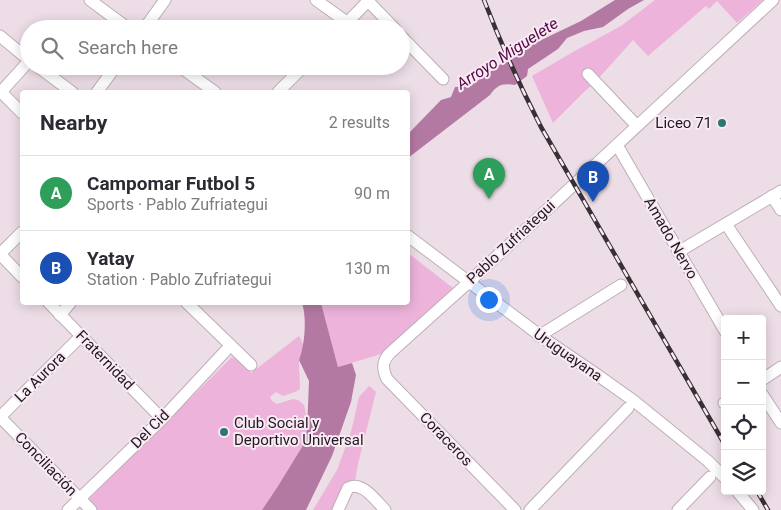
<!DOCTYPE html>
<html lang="en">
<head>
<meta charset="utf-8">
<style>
	:root { --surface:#fff; --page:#f7f7f7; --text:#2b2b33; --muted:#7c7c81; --line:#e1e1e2; --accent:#b45309 }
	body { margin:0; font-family:Roboto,sans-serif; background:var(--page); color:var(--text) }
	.controls { position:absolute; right:15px; bottom:15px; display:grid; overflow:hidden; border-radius:5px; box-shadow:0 2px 12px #0003 }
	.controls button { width:45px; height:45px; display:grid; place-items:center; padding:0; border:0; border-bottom:1px solid var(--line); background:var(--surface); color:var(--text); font:25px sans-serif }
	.you { position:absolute; left:488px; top:299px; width:18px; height:18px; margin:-12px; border:4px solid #fff; border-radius:50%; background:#1a73e8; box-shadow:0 0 0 8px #1a73e833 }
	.badge { display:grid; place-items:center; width:32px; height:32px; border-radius:50%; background:var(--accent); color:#fff; font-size:16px; font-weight:700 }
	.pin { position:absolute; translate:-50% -41px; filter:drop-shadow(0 1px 2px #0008) }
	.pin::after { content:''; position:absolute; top:26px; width:18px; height:15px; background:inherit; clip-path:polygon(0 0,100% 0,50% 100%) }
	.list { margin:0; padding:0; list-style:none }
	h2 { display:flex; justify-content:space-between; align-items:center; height:65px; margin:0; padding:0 20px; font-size:21px }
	h2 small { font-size:16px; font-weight:400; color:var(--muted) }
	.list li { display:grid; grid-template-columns:32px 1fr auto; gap:15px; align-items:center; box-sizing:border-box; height:75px; padding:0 20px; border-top:1px solid var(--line) }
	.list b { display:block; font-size:19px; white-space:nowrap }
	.list p { margin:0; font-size:16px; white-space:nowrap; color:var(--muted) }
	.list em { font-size:16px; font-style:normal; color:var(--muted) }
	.icon { flex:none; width:28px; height:28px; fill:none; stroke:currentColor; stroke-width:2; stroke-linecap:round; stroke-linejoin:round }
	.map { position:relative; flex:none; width:781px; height:510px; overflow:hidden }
	.search { position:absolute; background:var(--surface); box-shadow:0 2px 12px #0003; left:20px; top:20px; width:390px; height:55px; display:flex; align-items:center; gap:12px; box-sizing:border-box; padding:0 18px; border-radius:28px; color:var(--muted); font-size:19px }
	.panel { position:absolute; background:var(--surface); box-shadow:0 2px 12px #0003; left:20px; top:90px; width:390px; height:215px; border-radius:5px }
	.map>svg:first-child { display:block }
	.green { fill:#edb3db }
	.water { fill:#b479a3 }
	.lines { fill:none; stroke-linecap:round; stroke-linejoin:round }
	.minor-casing { stroke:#bdaeb8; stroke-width:13 }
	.minor { stroke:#fff; stroke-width:11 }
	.rail-casing { stroke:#373035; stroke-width:4.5 }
	.rail { stroke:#faeaf5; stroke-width:2.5; stroke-dasharray:8; stroke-linecap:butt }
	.poi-dot { fill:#2e7670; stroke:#faeaf5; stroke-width:2 }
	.labels { text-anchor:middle; stroke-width:4; stroke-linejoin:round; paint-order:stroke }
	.poi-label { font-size:15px; fill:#201a1e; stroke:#faeaf5; text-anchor:end }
	.street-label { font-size:15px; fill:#201a1e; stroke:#faeaf5 }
	.water-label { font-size:16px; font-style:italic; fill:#520944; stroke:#faeaf5 }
</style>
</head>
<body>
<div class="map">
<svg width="781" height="510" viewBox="0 0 781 510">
	<rect width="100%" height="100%" fill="#eddde7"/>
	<g class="green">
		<polygon points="655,0 763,0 737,23 717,1 709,9 706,6 648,56 633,40 598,79 583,93 553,123 532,76 573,52 621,26"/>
		<polygon points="408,253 453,288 381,354 338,367 321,303 408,302"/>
		<path d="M299,336C308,350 299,350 299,363C299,372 300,380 300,389L295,392L283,396L276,392L270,397L272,401L277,404L293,399L298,400L304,405L307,419V430L302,447L278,486L262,510H97L90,502V498L232,357L243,362L251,373Z"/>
		<polygon points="369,386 376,392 358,464 353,492 343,510 313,510 337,470 351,432 359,397"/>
	</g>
	<g class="water">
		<path d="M615,0H644L628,9L603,27L584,31L567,38L558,49L528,69L527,76L515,85C502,83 497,85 490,95L408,158V134L441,100L451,97L455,87L470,86L501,64L519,55L535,43L581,21Z"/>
		<path d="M302,303H321L338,367L352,363L356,375L351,402L332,456L306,510H262L278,486L302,447L307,430L309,381L299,360C305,345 307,318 302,303Z"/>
	</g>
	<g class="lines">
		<g class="minor-casing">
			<g id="minor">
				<polyline points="90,0 129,29"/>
				<polyline points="316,0 348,23"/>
				<polyline points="368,1 395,29"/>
				<polyline points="144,29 165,0"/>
				<polyline points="341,29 369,0"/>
				<polyline points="0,36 29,60"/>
				<polyline points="401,36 443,79"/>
				<polyline points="37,66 72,92"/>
				<polyline points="179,66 215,92"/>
				<polyline points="588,74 637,126"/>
				<polyline points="0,91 22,113"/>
				<polyline points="97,92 116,66"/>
				<polyline points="278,92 304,66"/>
				<polyline points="0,93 29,61"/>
				<polyline points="617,145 725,331"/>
				<polyline points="772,196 781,210"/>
				<polyline points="726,224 781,306"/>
				<polyline points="408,236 546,340 596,374 634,401 708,461 725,478"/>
				<polyline points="678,252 781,191"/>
				<polyline points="0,254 22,277"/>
				<polyline points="0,254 22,232"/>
				<polyline points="48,302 162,419"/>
				<polyline points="186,302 251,365"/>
				<polyline points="60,315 71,302"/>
				<polyline points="539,336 621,285"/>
				<polyline points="762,380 781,367"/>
				<polyline points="762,394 781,423"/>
				<polyline points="724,403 725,403"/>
				<polyline points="0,417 91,510"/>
				<polyline points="0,417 81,336"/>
				<polyline points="737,491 753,510"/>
				<polyline points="68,510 162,419 230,346"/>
				<path d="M338,510L348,488C362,480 376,501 385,510"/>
				<path d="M515,510L387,379C382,369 382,361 390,353L469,282L773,0"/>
				<polyline points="530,510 628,408"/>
				<polyline points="678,510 710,477"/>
			</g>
		</g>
		<use href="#minor" class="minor"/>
		<g class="rail-casing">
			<g id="rail">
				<path d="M484,0C501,44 520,86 541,127L725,445"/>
				<polyline points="757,491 768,510"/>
			</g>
		</g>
		<use href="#rail" class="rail"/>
	</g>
	<g class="poi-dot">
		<circle cx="722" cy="123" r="5"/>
		<circle cx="224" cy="432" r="5"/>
	</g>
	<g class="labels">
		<g class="poi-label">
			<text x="712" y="128">Liceo 71</text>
			<text x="234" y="428" text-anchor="start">Club Social y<tspan x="234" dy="17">Deportivo Universal</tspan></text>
		</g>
		<g class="street-label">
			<text transform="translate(671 238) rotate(60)" y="5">Amado Nervo</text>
			<text transform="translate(511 242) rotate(-43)" y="5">Pablo Zufriategui</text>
			<text transform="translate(568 355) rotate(35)" y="5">Uruguayana</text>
			<text transform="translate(105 360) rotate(46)" y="5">Fraternidad</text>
			<text transform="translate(40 377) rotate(-45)" y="5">La Aurora</text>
			<text transform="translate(150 429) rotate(-45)" y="5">Del Cid</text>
			<text transform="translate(446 439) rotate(46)" y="5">Coraceros</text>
			<text transform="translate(46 464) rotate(46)" y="5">Conciliación</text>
		</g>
		<g class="water-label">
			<text transform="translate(507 53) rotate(-33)" y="6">Arroyo Miguelete</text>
		</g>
	</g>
</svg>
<div class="controls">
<button>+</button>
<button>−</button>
<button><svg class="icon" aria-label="locate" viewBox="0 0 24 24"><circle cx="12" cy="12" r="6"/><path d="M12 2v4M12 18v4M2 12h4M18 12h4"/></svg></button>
<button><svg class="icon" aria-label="layers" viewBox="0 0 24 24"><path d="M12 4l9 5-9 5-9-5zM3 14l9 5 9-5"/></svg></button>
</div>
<div class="you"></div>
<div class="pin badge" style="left:489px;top:199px;background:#2e9e5b">A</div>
<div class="pin badge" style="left:593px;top:202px;background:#1a4fb4">B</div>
<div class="search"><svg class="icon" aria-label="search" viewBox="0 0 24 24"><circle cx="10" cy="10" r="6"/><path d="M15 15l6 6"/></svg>Search here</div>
<section class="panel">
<h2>Nearby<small>2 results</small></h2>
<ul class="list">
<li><span class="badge" style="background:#2e9e5b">A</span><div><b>Campomar Futbol 5</b><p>Sports · Pablo Zufriategui</p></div><em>90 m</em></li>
<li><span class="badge" style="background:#1a4fb4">B</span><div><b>Yatay</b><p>Station · Pablo Zufriategui</p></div><em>130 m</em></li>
</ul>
</section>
</div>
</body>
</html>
